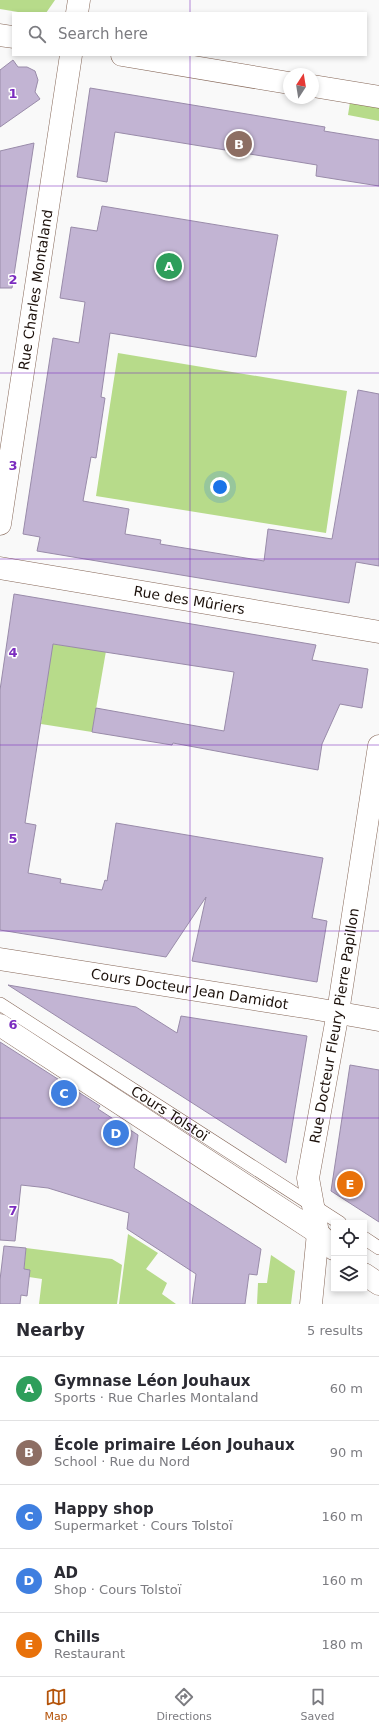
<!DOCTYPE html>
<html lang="en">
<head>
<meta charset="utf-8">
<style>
	:root { --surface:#fff; --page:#f2f2f3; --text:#2b2b33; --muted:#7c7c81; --line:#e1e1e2; --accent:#b45309 }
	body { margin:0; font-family:"DejaVu Sans",sans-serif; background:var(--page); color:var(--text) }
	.controls { position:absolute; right:12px; bottom:12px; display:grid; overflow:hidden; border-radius:0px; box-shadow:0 2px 6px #0003 }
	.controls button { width:36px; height:36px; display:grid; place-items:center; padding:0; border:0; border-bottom:1px solid var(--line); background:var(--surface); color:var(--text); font:20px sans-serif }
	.compass { position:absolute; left:283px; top:68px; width:36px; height:36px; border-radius:50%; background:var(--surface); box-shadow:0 2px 6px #0003; rotate:12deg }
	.you { position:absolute; left:220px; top:487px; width:14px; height:14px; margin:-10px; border:3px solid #fff; border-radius:50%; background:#1a73e8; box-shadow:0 0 0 6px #1a73e833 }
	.badge { display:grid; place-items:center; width:26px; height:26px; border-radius:50%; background:var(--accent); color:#fff; font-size:13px; font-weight:700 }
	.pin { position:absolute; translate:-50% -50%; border:2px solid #fff; box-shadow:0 1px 4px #0006 }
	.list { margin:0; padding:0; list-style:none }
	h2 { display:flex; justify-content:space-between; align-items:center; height:52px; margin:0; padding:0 16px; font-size:17px }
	h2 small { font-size:13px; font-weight:400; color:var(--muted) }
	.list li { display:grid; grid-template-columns:26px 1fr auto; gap:12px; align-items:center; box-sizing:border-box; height:64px; padding:0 16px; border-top:1px solid var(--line) }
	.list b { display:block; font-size:15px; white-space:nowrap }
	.list p { margin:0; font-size:13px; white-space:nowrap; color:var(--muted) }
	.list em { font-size:13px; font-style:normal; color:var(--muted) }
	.icon { flex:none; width:22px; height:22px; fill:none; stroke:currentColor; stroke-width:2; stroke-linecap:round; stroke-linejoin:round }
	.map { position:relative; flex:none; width:379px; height:1304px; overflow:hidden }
	.search { position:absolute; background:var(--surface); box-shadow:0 2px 6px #0003; left:12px; right:12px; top:12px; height:44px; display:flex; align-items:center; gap:10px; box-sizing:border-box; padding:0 14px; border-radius:0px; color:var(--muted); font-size:15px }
	.sheet { height:372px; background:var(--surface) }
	nav { display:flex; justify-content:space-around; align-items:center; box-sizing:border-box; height:56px; border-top:1px solid var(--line); background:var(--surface); font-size:11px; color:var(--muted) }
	nav a { display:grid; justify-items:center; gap:2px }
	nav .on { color:var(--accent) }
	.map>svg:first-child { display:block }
	.green { fill:#b7db8a }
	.building { fill:#c2b4d3; stroke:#998ba9 }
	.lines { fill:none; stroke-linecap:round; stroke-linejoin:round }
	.service-casing { stroke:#856657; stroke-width:14 }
	.minor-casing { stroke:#856657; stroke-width:23 }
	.secondary-casing { stroke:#856657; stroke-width:23 }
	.service { stroke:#fff; stroke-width:13 }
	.minor { stroke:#fff; stroke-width:22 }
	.secondary { stroke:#fff; stroke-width:22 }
	.grid { fill:none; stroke:#7b2cbf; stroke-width:1; stroke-opacity:0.55 }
	.labels { text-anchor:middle; stroke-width:3; stroke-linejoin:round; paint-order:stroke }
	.street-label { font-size:14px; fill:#1b100a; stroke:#fff }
	.grid-label { font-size:13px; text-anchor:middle; font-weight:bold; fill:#7b2cbf; stroke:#fff; stroke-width:3; stroke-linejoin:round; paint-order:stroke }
</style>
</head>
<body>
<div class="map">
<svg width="379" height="1304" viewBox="0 0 379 1304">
	<rect width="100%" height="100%" fill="#f9f9f9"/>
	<g class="green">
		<polygon points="0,0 55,0 46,13 24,13 0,9"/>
		<polygon points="350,102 379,107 379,121 348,115"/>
		<polygon points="118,353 347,391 326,533 96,496"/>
		<polygon points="52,644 106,651 92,732 41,724"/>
		<polygon points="128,1234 158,1253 146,1269 167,1283 162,1294 176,1304 119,1304"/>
		<polygon points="26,1248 112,1259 122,1265 117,1304 39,1304 42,1279 29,1277 30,1270 24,1269"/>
		<polygon points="271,1255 295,1271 291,1304 257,1304 258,1283 267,1283"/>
	</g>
	<g class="building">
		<polygon points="13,60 18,67 27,67 35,71 38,80 35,92 40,99 0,127 0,70"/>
		<polygon points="90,88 325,127 324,131 379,140 379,186 316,176 317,165 115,132 107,182 77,177"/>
		<polygon points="34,143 12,288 0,288 0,151"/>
		<polygon points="102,206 278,235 256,357 110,333 101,397 105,398 96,458 91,457 83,501 129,509 125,534 161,540 160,544 264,561 268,529 332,539 358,390 379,394 379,566 356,562 349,603 37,551 40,537 23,534 53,338 79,343 85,302 60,298 71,227 97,231"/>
		<polygon points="14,594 316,645 312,660 368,669 362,708 340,704 322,744 318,770 173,743 172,745 92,732 96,708 224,731 234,672 53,644 25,823 36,825 28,873 61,879 60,883 102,890 105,880 107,881 116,823 323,858 312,918 327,921 317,982 192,961 206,897 166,957 0,930 0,690"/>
		<polygon points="8,985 136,1007 177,1033 181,1016 307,1036 286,1163"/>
		<polygon points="0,1042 100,1106 98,1109 138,1135 134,1168 261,1249 257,1275 249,1274 245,1304 192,1304 196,1274 127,1229 129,1213 48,1188 21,1185 15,1241 0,1240"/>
		<polygon points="350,1065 379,1070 379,1222 331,1191"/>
		<polygon points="4,1246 26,1248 24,1269 30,1270 27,1296 21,1295 20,1304 0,1304 0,1280"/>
	</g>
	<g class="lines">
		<g class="service-casing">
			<g id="service">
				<path id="s1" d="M0,1004L340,1223"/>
				<polyline points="364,1238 379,1248"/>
			</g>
		</g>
		<g class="minor-casing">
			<g id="minor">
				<polyline points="77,13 79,0"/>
				<polyline points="0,35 13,37"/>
				<polyline points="122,55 289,83"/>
				<polyline points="313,86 379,97"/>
				<path id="s2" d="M0,524L71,55"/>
				<path id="s3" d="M0,568L379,632"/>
				<path id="s4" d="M0,959L311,1008L379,1020"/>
				<path id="s5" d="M311,1304L318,1233L308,1178L338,1012L379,746"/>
			</g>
		</g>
		<g class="secondary-casing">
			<g id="secondary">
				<polyline points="0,1025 318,1233 334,1249"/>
				<polyline points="364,1274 379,1284"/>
			</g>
		</g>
		<use href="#service" class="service"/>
		<use href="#minor" class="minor"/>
		<use href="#secondary" class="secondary"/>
	</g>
	<path class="grid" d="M190,0V13M190,55V1304M0,186H379M0,373H379M0,559H379M0,745H379M0,931H379M0,1118H379"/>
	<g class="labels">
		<g class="street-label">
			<text dy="5" stroke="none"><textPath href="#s2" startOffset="237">Rue Charles Montaland</textPath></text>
			<text dy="5" stroke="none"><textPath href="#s3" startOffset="192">Rue des Mûriers</textPath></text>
			<text dy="5" stroke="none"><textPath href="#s4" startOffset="192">Cours Docteur Jean Damidot</textPath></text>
			<text dy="5" stroke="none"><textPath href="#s5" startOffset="282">Rue Docteur Fleury Pierre Papillon</textPath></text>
			<text dy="5" stroke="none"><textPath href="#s1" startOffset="202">Cours Tolstoï</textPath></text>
		</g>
	</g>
	<g class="grid-label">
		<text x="13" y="98">1</text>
		<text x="13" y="284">2</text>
		<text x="13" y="470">3</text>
		<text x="13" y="657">4</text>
		<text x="13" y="843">5</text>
		<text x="13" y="1029">6</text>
		<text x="13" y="1215">7</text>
	</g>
</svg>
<div class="controls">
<button><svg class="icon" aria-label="locate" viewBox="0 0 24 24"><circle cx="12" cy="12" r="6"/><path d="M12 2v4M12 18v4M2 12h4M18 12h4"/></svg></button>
<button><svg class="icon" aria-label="layers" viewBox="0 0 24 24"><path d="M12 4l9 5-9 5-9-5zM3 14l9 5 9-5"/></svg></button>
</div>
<svg class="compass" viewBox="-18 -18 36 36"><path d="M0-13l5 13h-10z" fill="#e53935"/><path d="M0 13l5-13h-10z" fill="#7c7c81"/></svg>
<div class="you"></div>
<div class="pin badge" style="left:169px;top:266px;background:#2e9e5b">A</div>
<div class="pin badge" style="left:239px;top:144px;background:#8d6e63">B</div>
<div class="pin badge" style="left:64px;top:1093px;background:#3f7fe0">C</div>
<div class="pin badge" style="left:116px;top:1133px;background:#3f7fe0">D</div>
<div class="pin badge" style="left:350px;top:1184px;background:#e8710a">E</div>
<div class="search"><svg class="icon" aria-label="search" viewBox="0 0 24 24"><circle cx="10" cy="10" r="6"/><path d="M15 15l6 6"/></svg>Search here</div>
</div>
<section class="sheet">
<h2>Nearby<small>5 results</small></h2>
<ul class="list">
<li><span class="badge" style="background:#2e9e5b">A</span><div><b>Gymnase Léon Jouhaux</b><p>Sports · Rue Charles Montaland</p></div><em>60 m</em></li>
<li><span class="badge" style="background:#8d6e63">B</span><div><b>École primaire Léon Jouhaux</b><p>School · Rue du Nord</p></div><em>90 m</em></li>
<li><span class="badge" style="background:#3f7fe0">C</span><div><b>Happy shop</b><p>Supermarket · Cours Tolstoï</p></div><em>160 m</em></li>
<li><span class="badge" style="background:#3f7fe0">D</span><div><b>AD</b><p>Shop · Cours Tolstoï</p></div><em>160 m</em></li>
<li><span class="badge" style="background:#e8710a">E</span><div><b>Chills</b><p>Restaurant</p></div><em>180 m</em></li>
</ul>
</section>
<nav>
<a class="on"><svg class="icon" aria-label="map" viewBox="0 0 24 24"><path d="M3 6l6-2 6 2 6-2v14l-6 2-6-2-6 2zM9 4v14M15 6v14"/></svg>Map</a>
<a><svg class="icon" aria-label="directions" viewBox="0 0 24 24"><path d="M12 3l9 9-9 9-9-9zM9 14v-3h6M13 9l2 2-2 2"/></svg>Directions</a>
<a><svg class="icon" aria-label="saved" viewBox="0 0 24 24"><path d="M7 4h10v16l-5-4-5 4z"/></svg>Saved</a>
</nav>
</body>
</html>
